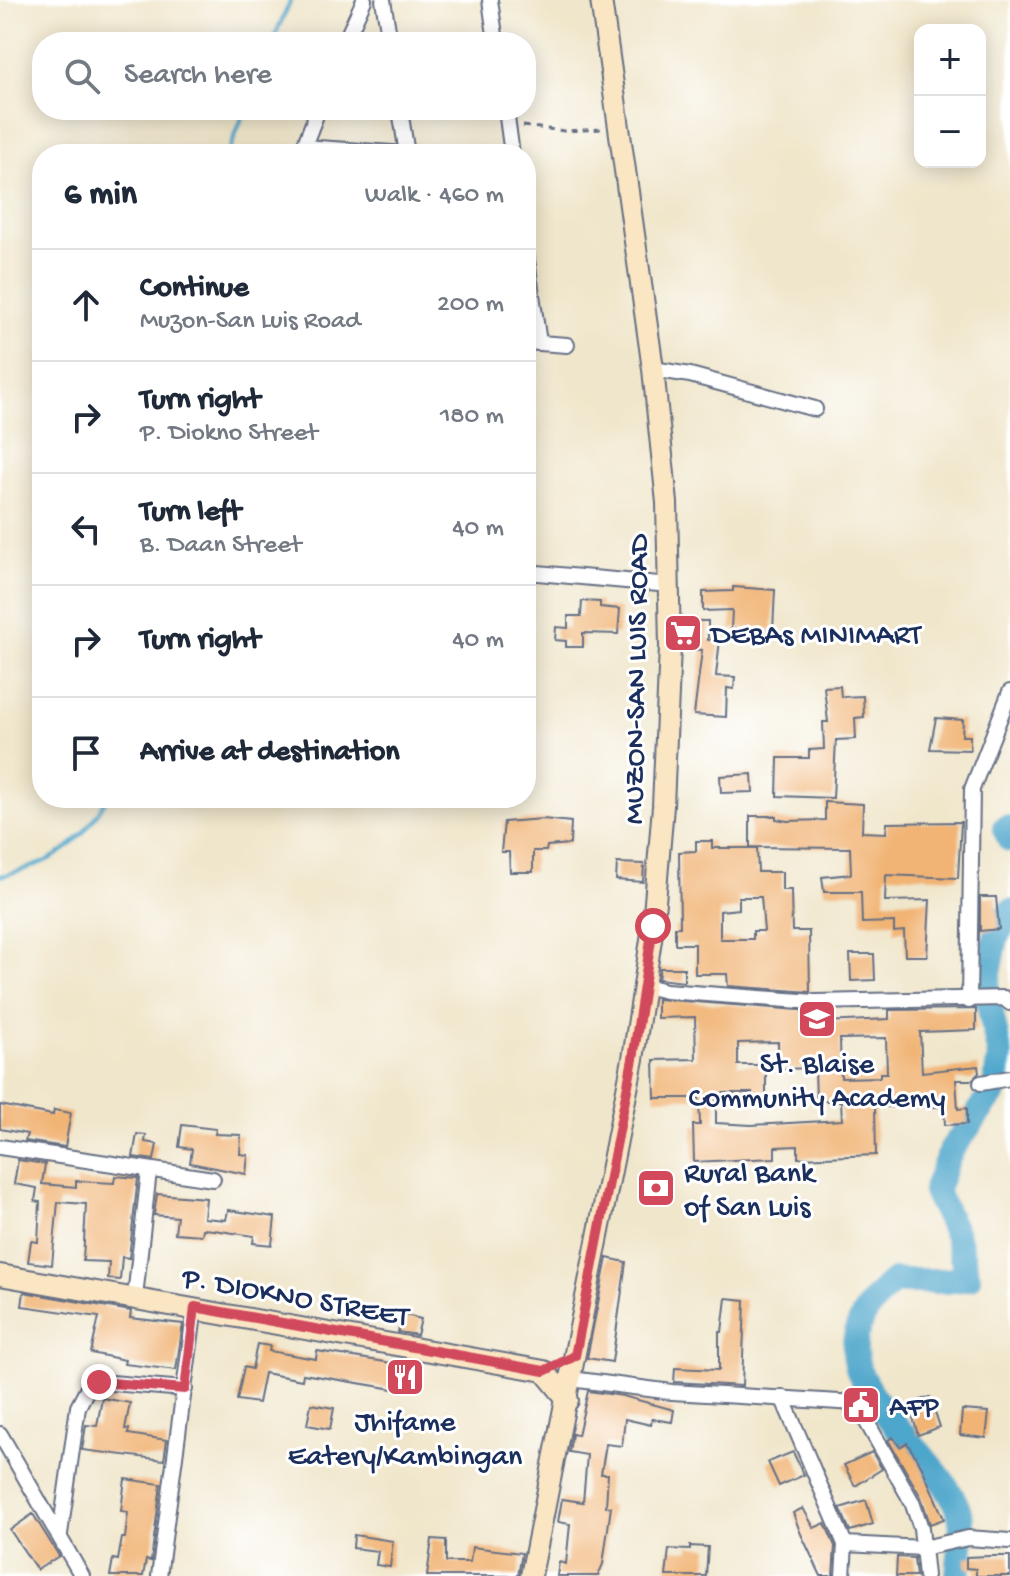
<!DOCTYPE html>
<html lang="en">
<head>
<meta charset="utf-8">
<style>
	:root { --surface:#fff; --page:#f2f2f3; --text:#1f2937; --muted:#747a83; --line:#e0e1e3 }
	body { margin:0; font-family:"Gochi Hand",sans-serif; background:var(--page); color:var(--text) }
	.controls { position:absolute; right:24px; top:24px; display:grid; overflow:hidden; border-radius:16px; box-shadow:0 4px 20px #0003 }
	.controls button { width:72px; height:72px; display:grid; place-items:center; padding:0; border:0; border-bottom:2px solid var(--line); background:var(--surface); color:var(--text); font:40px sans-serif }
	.stop { position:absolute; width:24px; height:24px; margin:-18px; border:6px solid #d1495b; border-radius:50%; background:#fff }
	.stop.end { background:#d1495b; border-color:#fff; box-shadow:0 2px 8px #0008 }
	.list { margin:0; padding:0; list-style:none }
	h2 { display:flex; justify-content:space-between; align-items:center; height:104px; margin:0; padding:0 32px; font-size:34px }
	h2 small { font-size:26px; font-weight:400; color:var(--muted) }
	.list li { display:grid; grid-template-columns:52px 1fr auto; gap:24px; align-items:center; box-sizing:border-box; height:112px; padding:0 32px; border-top:2px solid var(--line) }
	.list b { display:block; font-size:30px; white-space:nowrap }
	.list p { margin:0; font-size:26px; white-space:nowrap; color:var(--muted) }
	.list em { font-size:26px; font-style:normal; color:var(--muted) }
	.icon { flex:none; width:44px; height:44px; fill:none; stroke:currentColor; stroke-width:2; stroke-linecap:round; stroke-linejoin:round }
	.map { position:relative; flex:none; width:1010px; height:1576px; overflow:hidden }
	.search { position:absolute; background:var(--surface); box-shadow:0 4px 20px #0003; left:32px; top:32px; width:504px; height:88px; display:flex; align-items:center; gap:20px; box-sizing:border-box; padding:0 28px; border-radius:32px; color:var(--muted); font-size:30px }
	.panel { position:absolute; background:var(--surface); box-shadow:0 4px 20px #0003; left:32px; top:144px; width:504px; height:664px; border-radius:32px }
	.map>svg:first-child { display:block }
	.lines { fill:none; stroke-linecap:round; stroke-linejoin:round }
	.stream { stroke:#4ea6cb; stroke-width:4 }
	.river { stroke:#4ea6cb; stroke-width:26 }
	.building { fill:#f1b475; fill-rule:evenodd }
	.street-casing { stroke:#666f84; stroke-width:18 }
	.secondary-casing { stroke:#666f84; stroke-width:24 }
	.path { stroke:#666f84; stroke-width:3; stroke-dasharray:6 6; stroke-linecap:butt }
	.street { stroke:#fff; stroke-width:14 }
	.secondary { stroke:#fbe6c4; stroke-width:20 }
	.route { stroke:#d1495b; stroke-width:10 }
	.labels { text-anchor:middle; stroke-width:6; stroke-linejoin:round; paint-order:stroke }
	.poi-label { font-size:30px; fill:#1b2f5e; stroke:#fff; text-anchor:start }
	.street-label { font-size:30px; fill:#1b2f5e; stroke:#fff }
</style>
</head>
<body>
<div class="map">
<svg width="1010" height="1576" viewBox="0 0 1010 1576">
	<rect width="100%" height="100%" fill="#fff"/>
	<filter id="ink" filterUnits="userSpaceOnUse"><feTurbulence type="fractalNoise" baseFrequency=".0125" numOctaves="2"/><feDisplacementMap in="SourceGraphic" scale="16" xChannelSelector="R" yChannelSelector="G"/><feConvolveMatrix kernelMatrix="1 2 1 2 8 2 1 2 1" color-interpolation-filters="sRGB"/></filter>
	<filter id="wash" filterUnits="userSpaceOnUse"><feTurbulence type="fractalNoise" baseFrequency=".006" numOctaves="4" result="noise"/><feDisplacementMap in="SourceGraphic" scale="32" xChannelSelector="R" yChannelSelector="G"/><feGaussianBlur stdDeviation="1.8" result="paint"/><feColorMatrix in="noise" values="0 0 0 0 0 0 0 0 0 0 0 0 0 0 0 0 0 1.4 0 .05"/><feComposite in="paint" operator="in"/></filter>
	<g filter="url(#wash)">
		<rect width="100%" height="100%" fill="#f0e6cb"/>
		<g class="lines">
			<g class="stream">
				<polyline points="272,42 291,0"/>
				<polyline points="228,154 245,110"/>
				<path d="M0,876C55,863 79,847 107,798"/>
			</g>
			<g class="river">
				<polyline points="1005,828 1010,839"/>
				<path d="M958,1576C959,1556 966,1528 958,1509C925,1430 789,1370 894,1281H945L968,1278L956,1234L935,1191L951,1150L994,1092L1000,1056L986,989L996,937L1010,912"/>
			</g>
		</g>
		<g id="blocks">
			<g class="building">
				<polygon points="733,587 775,590 773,630 731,629 732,610 703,611 703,592 733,591"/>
				<polygon points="582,601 600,602 600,607 620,609 618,634 583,633 583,647 566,647 566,641 555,640 556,627 568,628 568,616 581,616"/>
				<polygon points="690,621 708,621 708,640 720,639 716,676 735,677 734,689 727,688 726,717 694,715 702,650 689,649"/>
				<polygon points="840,686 841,697 863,696 864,717 855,718 856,739 836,740 833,798 777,796 778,758 809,758 809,750 824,749 823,722 828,722 824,687"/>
				<polygon points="936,718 963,720 962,736 970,736 970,750 930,749"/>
				<polygon points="752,774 753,792 721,793 720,776"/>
				<polygon points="825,802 863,804 862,832 886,833 887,823 961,822 958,878 886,875 885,901 930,900 927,956 905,956 904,931 894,932 894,922 862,923 861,892 824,892 822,877 851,874 850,848 750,847 750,816 776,816 776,819 787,821 825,820"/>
				<polygon points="543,819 571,822 570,844 547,846 546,851 533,851 533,872 510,872 509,852 501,852 504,822"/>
				<path d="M696,841H712V848H757L758,872H782V890H791L792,931H809L810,992L728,986L727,974H695V944H675V927H680L679,852L696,851ZM739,897H761L764,931H753V939H720V911L739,909Z"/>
				<polygon points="617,863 644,864 643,882 616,880"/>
				<polygon points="980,897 996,897 999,929 980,931"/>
				<polygon points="850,954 874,954 875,980 851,981"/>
				<polygon points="660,968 684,968 684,982 658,979"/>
				<path d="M657,999L825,1012V1022L889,1019V1010L976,1009V1030L920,1032L922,1072L978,1066L979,1073L972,1080H956L958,1109L967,1108V1124L945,1125L944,1107H875L876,1155L798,1158V1146L775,1147V1158L694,1162L693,1125H700L699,1098H655L654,1060L696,1059L695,1017L657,1018ZM886,1038L887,1073H880V1077L841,1078L840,1039ZM778,1042V1069L815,1068L816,1101H841L842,1120L751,1125L716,1123V1093H752V1101H766V1065H738V1043Z"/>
				<polygon points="0,1105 53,1115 54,1110 71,1113 65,1147 25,1141 27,1134 0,1129"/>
				<polygon points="182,1125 216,1129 215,1134 241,1135 240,1154 248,1155 246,1174 190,1163 192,1149 179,1147"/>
				<polygon points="137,1134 146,1135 145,1142 157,1144 154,1160 133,1157"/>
				<polygon points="18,1160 45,1164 42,1184 76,1187 76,1181 114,1183 115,1176 138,1178 129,1258 122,1257 120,1280 108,1279 109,1262 83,1261 86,1204 58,1202 52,1265 28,1262 31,1241 38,1242 40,1202 35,1201 37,1188 14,1184"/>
				<polygon points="157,1194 206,1198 204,1218 226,1220 228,1210 275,1217 272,1245 253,1243 254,1236 214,1230 203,1229 202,1235 175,1233 177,1217 154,1215"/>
				<polygon points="607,1258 626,1262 612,1362 587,1358"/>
				<polygon points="24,1292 131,1311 130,1318 183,1324 176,1370 124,1364 125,1360 91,1353 99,1317 22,1306"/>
				<polygon points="726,1298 745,1300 742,1386 674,1382 675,1368 719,1370 719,1332 722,1332"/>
				<polygon points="402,1314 421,1319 417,1335 398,1332"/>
				<polygon points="257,1344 270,1346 269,1351 316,1359 317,1351 410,1366 406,1391 303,1374 302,1380 264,1373 258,1403 237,1400 244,1367 252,1369"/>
				<polygon points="588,1391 623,1396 674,1410 672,1422 652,1419 651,1425 625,1419 622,1446 606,1444 601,1474 608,1474 606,1506 611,1507 603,1564 598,1576 557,1576 559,1562 566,1564 570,1524 558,1522 562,1499 583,1502 587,1455 569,1452 572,1434 578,1435"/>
				<polygon points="930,1397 940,1427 918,1435 909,1404"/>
				<polygon points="102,1398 130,1403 125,1429 129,1429 128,1434 167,1440 164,1460 82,1450 86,1425 97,1426"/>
				<polygon points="311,1404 334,1408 330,1429 307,1425"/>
				<polygon points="962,1410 989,1412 986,1438 960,1435"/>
				<polygon points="893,1437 900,1447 907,1443 921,1465 944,1519 930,1524 921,1497 888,1440"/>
				<polygon points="793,1452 804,1475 779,1486 768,1462"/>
				<polygon points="872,1452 882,1469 855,1486 844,1465"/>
				<polygon points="125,1479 161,1484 151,1561 146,1560 143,1576 110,1576 113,1559 118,1560 122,1538 125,1538 128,1512 121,1511"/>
				<polygon points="866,1500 873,1524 850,1531 840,1508"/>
				<polygon points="803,1508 814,1528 825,1523 835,1546 833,1576 821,1576 801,1534 793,1513"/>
				<polygon points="33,1514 59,1556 37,1570 10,1530"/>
				<polygon points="354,1535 393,1541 390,1567 376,1565 378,1551 353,1548"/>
				<polygon points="432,1539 446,1540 446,1562 470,1562 472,1547 522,1553 518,1576 427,1576"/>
				<polygon points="690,1546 708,1547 706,1576 666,1576 669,1549 690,1550"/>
				<polygon points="990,1556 1010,1556 1010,1576 976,1576 976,1569 966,1568 966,1557"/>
				<polygon points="897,1557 914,1558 916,1576 896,1576"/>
			</g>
		</g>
	</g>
	<g filter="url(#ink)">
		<use href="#blocks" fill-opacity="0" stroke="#666f84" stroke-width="2"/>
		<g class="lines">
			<g class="street-casing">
				<g id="street">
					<polyline points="383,0 390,42"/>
					<polyline points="490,0 496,42"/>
					<polyline points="345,42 364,0"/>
					<polyline points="400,110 407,154"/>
					<polyline points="506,110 512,154"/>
					<polyline points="303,147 407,154"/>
					<polyline points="301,154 318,110"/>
					<polyline points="526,253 539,343"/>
					<polyline points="526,342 567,345"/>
					<polyline points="653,369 690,375 815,409"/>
					<polyline points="526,572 670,585"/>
					<polyline points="645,986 666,991 815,1002 1004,998 1010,1003"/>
					<polyline points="969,1001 972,789 1010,692"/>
					<polyline points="981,1083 1010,1078"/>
					<polyline points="0,1147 213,1179"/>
					<polyline points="135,1297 149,1171"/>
					<polyline points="571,1379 672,1392 856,1403 912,1502 921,1528 926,1576"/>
					<polyline points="782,1397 845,1544 843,1576"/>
					<polyline points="0,1434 82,1576"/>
					<polyline points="60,1534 78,1407 89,1386 99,1382 185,1389"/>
					<polyline points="845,1544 923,1548 968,1538 1010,1541"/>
					<polyline points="159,1576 195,1307"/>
				</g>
			</g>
			<g class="secondary-casing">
				<g id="secondary">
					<polyline points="0,1275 544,1371 568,1400"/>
					<polyline points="531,1576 633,1059 653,926 663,806 670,647 667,503 653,369 601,0"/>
				</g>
			</g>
			<polyline class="path" points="523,126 564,131 603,129"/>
			<use href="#street" class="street"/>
			<use href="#secondary" class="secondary"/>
		</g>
	</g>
	<g class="lines" filter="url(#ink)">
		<polyline class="route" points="99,1382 185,1389 195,1307 544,1371 575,1356 633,1059 653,926"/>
	</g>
	<defs>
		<g id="supermarket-square" transform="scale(2)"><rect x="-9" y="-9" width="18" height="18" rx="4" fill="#d1495b" stroke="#fff"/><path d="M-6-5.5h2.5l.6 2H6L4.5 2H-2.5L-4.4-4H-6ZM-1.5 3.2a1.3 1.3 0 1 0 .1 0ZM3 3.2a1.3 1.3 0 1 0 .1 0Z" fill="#fff"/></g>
		<g id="school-square" transform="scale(2)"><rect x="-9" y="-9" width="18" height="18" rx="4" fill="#d1495b" stroke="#fff"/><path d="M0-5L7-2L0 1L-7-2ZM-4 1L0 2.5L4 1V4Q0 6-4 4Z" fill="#fff"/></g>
		<g id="bank-square" transform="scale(2)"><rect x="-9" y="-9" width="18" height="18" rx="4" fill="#d1495b" stroke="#fff"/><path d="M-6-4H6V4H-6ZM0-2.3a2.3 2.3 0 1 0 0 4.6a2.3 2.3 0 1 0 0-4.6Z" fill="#fff"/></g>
		<g id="restaurant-square" transform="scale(2)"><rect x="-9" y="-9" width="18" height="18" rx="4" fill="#d1495b" stroke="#fff"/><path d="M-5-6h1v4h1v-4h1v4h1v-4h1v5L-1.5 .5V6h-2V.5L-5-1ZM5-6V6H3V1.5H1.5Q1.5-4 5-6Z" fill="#fff"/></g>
		<g id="civic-square" transform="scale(2)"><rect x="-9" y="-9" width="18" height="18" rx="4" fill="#d1495b" stroke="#fff"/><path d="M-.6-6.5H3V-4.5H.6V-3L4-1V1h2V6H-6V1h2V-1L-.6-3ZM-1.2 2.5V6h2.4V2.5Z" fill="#fff"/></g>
	</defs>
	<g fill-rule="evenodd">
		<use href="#supermarket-square" x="683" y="633"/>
		<use href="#school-square" x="817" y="1019"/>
		<use href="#bank-square" x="656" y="1188"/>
		<use href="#restaurant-square" x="405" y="1377"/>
		<use href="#civic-square" x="861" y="1405"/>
	</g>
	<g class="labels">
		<g class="poi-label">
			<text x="711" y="643">DEBAs MINIMART</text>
			<text x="817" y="1072" text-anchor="middle">St. Blaise<tspan x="817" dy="34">Community Academy</tspan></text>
			<text x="684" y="1181">Rural Bank<tspan x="684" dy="34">of San Luis</tspan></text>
			<text x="889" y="1415">AFP</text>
			<text x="405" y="1430" text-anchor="middle">Jhifame<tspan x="405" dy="34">Eatery/Kambingan</tspan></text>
		</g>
		<g class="street-label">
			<text transform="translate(634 679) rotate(-89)" y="10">MUZON-SAN LUIS ROAD</text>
			<text transform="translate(296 1295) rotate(10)" y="10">P. DIOKNO STREET</text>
		</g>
	</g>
</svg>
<div class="controls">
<button>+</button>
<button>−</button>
</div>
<div class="stop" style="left:653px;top:926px"></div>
<div class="stop end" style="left:99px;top:1382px"></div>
<div class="search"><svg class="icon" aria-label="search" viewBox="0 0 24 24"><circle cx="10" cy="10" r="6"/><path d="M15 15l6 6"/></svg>Search here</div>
<section class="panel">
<h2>6 min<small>Walk · 460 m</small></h2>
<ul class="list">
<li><svg class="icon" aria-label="ahead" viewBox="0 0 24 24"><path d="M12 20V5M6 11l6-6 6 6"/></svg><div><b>Continue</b><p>Muzon-San Luis Road</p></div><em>200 m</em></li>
<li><svg class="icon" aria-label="right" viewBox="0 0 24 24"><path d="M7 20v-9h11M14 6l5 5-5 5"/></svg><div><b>Turn right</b><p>P. Diokno Street</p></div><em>180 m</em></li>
<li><svg class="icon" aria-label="left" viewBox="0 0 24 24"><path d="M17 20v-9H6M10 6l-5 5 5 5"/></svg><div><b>Turn left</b><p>B. Daan Street</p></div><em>40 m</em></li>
<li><svg class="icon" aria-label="right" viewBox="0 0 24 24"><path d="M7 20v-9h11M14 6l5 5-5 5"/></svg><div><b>Turn right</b></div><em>40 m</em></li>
<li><svg class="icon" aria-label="arrive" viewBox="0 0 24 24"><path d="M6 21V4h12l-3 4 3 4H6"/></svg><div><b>Arrive at destination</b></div></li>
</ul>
</section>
</div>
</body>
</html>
